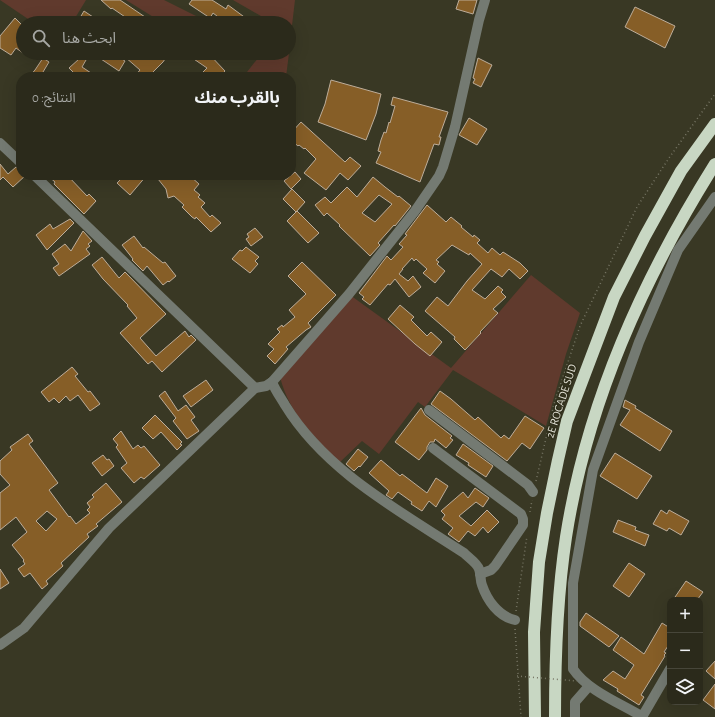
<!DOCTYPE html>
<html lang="ar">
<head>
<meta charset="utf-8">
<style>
	:root { --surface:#2b2a1b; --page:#373628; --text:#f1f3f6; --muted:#a6a7a3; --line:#47463a }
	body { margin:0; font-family:"Alegreya Sans","Noto Sans Arabic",sans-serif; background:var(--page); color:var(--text); direction:rtl }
	.controls { position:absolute; right:12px; bottom:12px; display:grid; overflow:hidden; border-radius:8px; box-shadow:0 4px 16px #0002 }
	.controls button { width:36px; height:36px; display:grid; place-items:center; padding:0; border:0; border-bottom:1px solid var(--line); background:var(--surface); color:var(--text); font:20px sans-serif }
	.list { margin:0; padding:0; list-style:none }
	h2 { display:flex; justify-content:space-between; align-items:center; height:52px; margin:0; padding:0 16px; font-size:17px }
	h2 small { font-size:13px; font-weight:400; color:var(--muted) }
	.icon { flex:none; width:22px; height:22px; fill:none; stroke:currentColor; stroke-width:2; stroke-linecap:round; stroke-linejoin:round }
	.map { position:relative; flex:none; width:715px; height:717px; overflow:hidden; direction:ltr }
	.search { position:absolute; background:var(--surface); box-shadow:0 4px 16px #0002; left:16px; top:16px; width:280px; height:44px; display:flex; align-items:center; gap:10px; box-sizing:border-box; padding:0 14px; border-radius:22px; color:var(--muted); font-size:15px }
	.panel { position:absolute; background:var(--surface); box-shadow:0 4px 16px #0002; left:16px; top:72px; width:280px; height:108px; border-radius:16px; direction:rtl }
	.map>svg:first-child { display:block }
	.green { fill:#603a2d }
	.building { fill:#865e27; stroke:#bdad9a; fill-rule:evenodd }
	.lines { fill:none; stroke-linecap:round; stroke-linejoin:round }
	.path { stroke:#767564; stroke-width:1.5; stroke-dasharray:1 3; stroke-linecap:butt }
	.minor { stroke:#747a72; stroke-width:10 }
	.highway { stroke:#c8d7c3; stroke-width:12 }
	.path-bridge { stroke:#767564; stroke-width:1.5; stroke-dasharray:1 3; stroke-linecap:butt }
	.labels { text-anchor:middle; stroke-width:3; stroke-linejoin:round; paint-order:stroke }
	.street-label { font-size:12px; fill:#dddcd0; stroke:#2f2e1a }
</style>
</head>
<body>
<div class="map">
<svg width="715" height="717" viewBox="0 0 715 717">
	<rect width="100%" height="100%" fill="#393824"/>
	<g class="green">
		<polygon points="0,0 86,0 72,23 34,23"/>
		<polygon points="126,0 164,0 210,23 163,23"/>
		<polygon points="233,0 295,0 289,51 289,23 273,23"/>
		<polygon points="262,53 289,53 286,77 253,77 247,72"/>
		<path d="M531,275L580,313L566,354L546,426L453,370L425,407L418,402L379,454L362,441L339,463C313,435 290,415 280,377L350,295L451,368Z"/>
	</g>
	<g class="building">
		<polygon points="101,0 120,0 148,19 143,23 137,23 133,18 131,21 112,8 111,9"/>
		<polygon points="192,0 212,0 226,9 228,5 247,19 244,23 226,23 213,13 210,18 189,4"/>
		<polygon points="459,0 477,0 473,14 456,9"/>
		<polygon points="635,7 675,26 665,48 625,27"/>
		<polygon points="84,11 102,23 77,23"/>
		<polygon points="15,18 23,26 23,53 16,48 11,55 0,48 0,36"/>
		<polygon points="70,53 90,53 82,67 97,77 78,77 69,68 79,59"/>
		<polygon points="92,53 112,53 125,61 119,71"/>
		<polygon points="129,53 169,53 163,62 148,77 134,77 140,70 125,57"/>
		<polygon points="185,53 208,53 225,71 219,77 198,77 207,68"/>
		<polygon points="43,58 49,62 40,77 29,77 35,70"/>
		<polygon points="478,58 492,65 481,87 473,83 475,79 473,78"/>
		<polygon points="331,80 381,94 376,114 366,140 318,122 325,104"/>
		<polygon points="393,97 448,112 439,137 441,137 439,145 434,144 420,182 376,163 381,152 378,151 381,140 384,132 386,133 389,122 390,123 395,106 391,105"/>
		<polygon points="469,118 487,129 477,145 459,135"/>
		<polygon points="301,122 345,162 350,157 361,166 348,180 340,173 326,190 304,173 316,159 305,148 304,149 299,145 298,146 292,141 296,138 291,133"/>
		<polygon points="0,164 8,174 16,167 21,169 21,175 26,175 13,187 3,177 0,180"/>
		<polygon points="295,172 301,179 291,189 284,181"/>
		<polygon points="47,175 67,175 87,196 89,194 96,201 84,214 54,184 55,182"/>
		<polygon points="116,175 147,175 130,195 117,183 120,180"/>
		<polygon points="163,175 179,175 183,180 185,176 188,179 190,176 199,184 194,190 200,195 198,197 205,203 201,207 210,217 212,215 221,223 211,232 196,217 195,219 192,217 182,207 184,205 174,196 168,198 166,189 158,179"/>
		<path d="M373,177L385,187L398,197L399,196L411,206L395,226L394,225L378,243L380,245L370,256L339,226L340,225L327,213L324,216L315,205L325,197L331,203L347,187L357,197ZM379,195L392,204L375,222L362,213Z"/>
		<polygon points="292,189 305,202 296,212 283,199"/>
		<polygon points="427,205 446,222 451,217 462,226 461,227 473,237 474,235 480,240 477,243 488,253 492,248 500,255 503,252 520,263 528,271 520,279 509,269 502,277 491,269 472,290 485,299 498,286 503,290 501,292 506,297 493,309 498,313 480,332 481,333 465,350 454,339 455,337 425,311 437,297 448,306 467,281 482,264 470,253 469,255 452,245 436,260 439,262 437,264 445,271 435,283 423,273 427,269 416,259 414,261 412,258 402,269 403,269 399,274 408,281 413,276 421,287 409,297 395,279 390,285 388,284 370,305 362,299 364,297 359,293 387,256 391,260 403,247 399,244 407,235 405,234"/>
		<polygon points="297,211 319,233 308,243 287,221"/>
		<polygon points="70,219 74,223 47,250 36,235 50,224 53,229"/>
		<polygon points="255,228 263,237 251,246 246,239 249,237 247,234"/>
		<polygon points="83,231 92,241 88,244 90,246 86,249 90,254 59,276 53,268 59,264 52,254 65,244 71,251"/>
		<polygon points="134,236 143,248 144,247 163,263 165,262 176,276 169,282 168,281 163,285 147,266 143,271 132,260 133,259 122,245"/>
		<polygon points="246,247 259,257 255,261 258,264 250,273 232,259 240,250 242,251"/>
		<polygon points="102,257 119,278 125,272 166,314 140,338 156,356 185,331 189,337 191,335 196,340 162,372 152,361 148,364 120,333 137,318 127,306 128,305 103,279 92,265"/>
		<polygon points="302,262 336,295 308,323 311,327 306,330 286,347 288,349 275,364 267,356 274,349 268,344 280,332 277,329 282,325 283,327 295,317 289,310 306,294 288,276"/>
		<polygon points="400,305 414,317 411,320 427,336 431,332 442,342 430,356 415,344 388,319"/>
		<polygon points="72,367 78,374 75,376 88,392 90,391 100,404 90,411 78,395 70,401 66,396 59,403 54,398 49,402 41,392"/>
		<polygon points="206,380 213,390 191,407 183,396"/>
		<polygon points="165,391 178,411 186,405 195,417 191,420 199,431 187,439 173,421 176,418 159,396"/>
		<polygon points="440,391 451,399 475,420 478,417 501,438 504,435 509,439 525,416 544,428 530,449 522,443 507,461 431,404"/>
		<polygon points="625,400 636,406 635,408 672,431 660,451 620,425 630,410 623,407"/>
		<polygon points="421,408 425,415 452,436 450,438 453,440 446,448 435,439 434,442 430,442 427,447 427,450 419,460 395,442"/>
		<polygon points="155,415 182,442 180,444 182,445 177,450 161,432 153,439 142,428"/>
		<polygon points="121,431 133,449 138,445 141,448 144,446 160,465 144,479 141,477 134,483 121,468 127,463 116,447 118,445 113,439"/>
		<path d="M28,434L33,441L29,444L58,483L49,490L69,517L70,516L76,524L90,513L87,510L90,507L87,503L94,497L92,495L106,483L122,502L96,524L98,526L87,534L89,537L61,563L63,566L46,581L48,584L42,589L30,573L24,577L18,569L25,564L23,561L24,560L12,545L27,532L16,517L0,530V493L10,485L0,474V461L12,450L10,447ZM47,511L57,519L46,531L36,521Z"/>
		<polygon points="463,444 493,466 486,477 468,465 469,463 456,455"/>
		<polygon points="358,449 368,457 360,467 359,466 354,471 346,464"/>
		<polygon points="615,453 652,476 637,499 600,476"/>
		<polygon points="103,455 107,460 109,459 114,466 102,476 92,463"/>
		<polygon points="381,460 400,476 402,474 427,493 436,478 448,486 436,507 429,501 422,511 411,504 412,502 398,492 392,499 386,495 389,491 369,473"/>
		<polygon points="475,488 489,498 483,507 476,502 459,516 471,526 487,510 499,522 488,533 483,527 475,536 468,531 459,542 448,534 453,528 442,519 445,515 441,511 463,492 468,498"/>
		<polygon points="661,510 667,514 669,510 689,521 681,535 669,528 667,531 653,524"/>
		<polygon points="618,520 636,527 635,530 649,535 645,546 613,532"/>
		<polygon points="629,563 645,574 629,597 613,586"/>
		<polygon points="0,569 9,583 0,589"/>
		<polygon points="686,581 703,592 697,600 673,600"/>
		<polygon points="586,613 619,636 609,647 580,626 580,622"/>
		<polygon points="662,623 670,628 670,643 664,652 666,653 664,655 665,656 641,695 644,697 639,705 617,691 618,689 603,680 613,671 625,679 634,665 613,650 621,637 644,654"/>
		<polygon points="715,661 715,679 706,671"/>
		<polygon points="715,684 715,709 703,700"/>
	</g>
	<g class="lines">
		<g class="path">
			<polyline points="536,481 554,404 580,326 637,207 669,158 715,94"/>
			<polyline points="530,512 532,500"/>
			<polyline points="516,611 527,536"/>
			<polyline points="515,629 521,717"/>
		</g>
		<g class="minor">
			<path d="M485,0L479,20L455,127L443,167L439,176L415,211L349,294L272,382C275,390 281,398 285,405C326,472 400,511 464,553C469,558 477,563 479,569C481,574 480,580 482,585C487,600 498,616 515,620"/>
			<polyline points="0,143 21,163"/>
			<polyline points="34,175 255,388 266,386 272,382"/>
			<polyline points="429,410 528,485 533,492"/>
			<polyline points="433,448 521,514 523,519 523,525 495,566 491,570 480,574"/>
			<polyline points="0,645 24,628 109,528 255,388"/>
			<polyline points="575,717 575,702 589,686"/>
			<polyline points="642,717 670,669"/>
			<path d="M643,717C620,703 588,691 573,669V583L593,470L639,342L678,250L715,197"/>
		</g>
		<g class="highway">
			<polyline points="535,717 534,632 539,562 547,513 558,460 567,421 614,297 645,236 681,171 715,124"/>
			<path d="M555,717C555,657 557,596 566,537C587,402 643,279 715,164"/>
		</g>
		<polyline class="path-bridge" points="517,676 577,681"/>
	</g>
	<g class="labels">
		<g class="street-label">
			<text transform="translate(561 401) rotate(-72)" y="4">2E ROCADE SUD</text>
		</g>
	</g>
</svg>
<div class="controls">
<button>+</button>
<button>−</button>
<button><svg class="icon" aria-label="layers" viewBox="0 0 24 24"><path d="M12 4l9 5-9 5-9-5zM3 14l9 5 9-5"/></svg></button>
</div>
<div class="search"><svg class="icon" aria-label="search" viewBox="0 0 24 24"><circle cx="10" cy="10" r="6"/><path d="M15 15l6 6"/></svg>ابحث هنا</div>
<section class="panel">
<h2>بالقرب منك<small>النتائج: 0</small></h2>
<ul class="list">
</ul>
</section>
</div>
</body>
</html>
